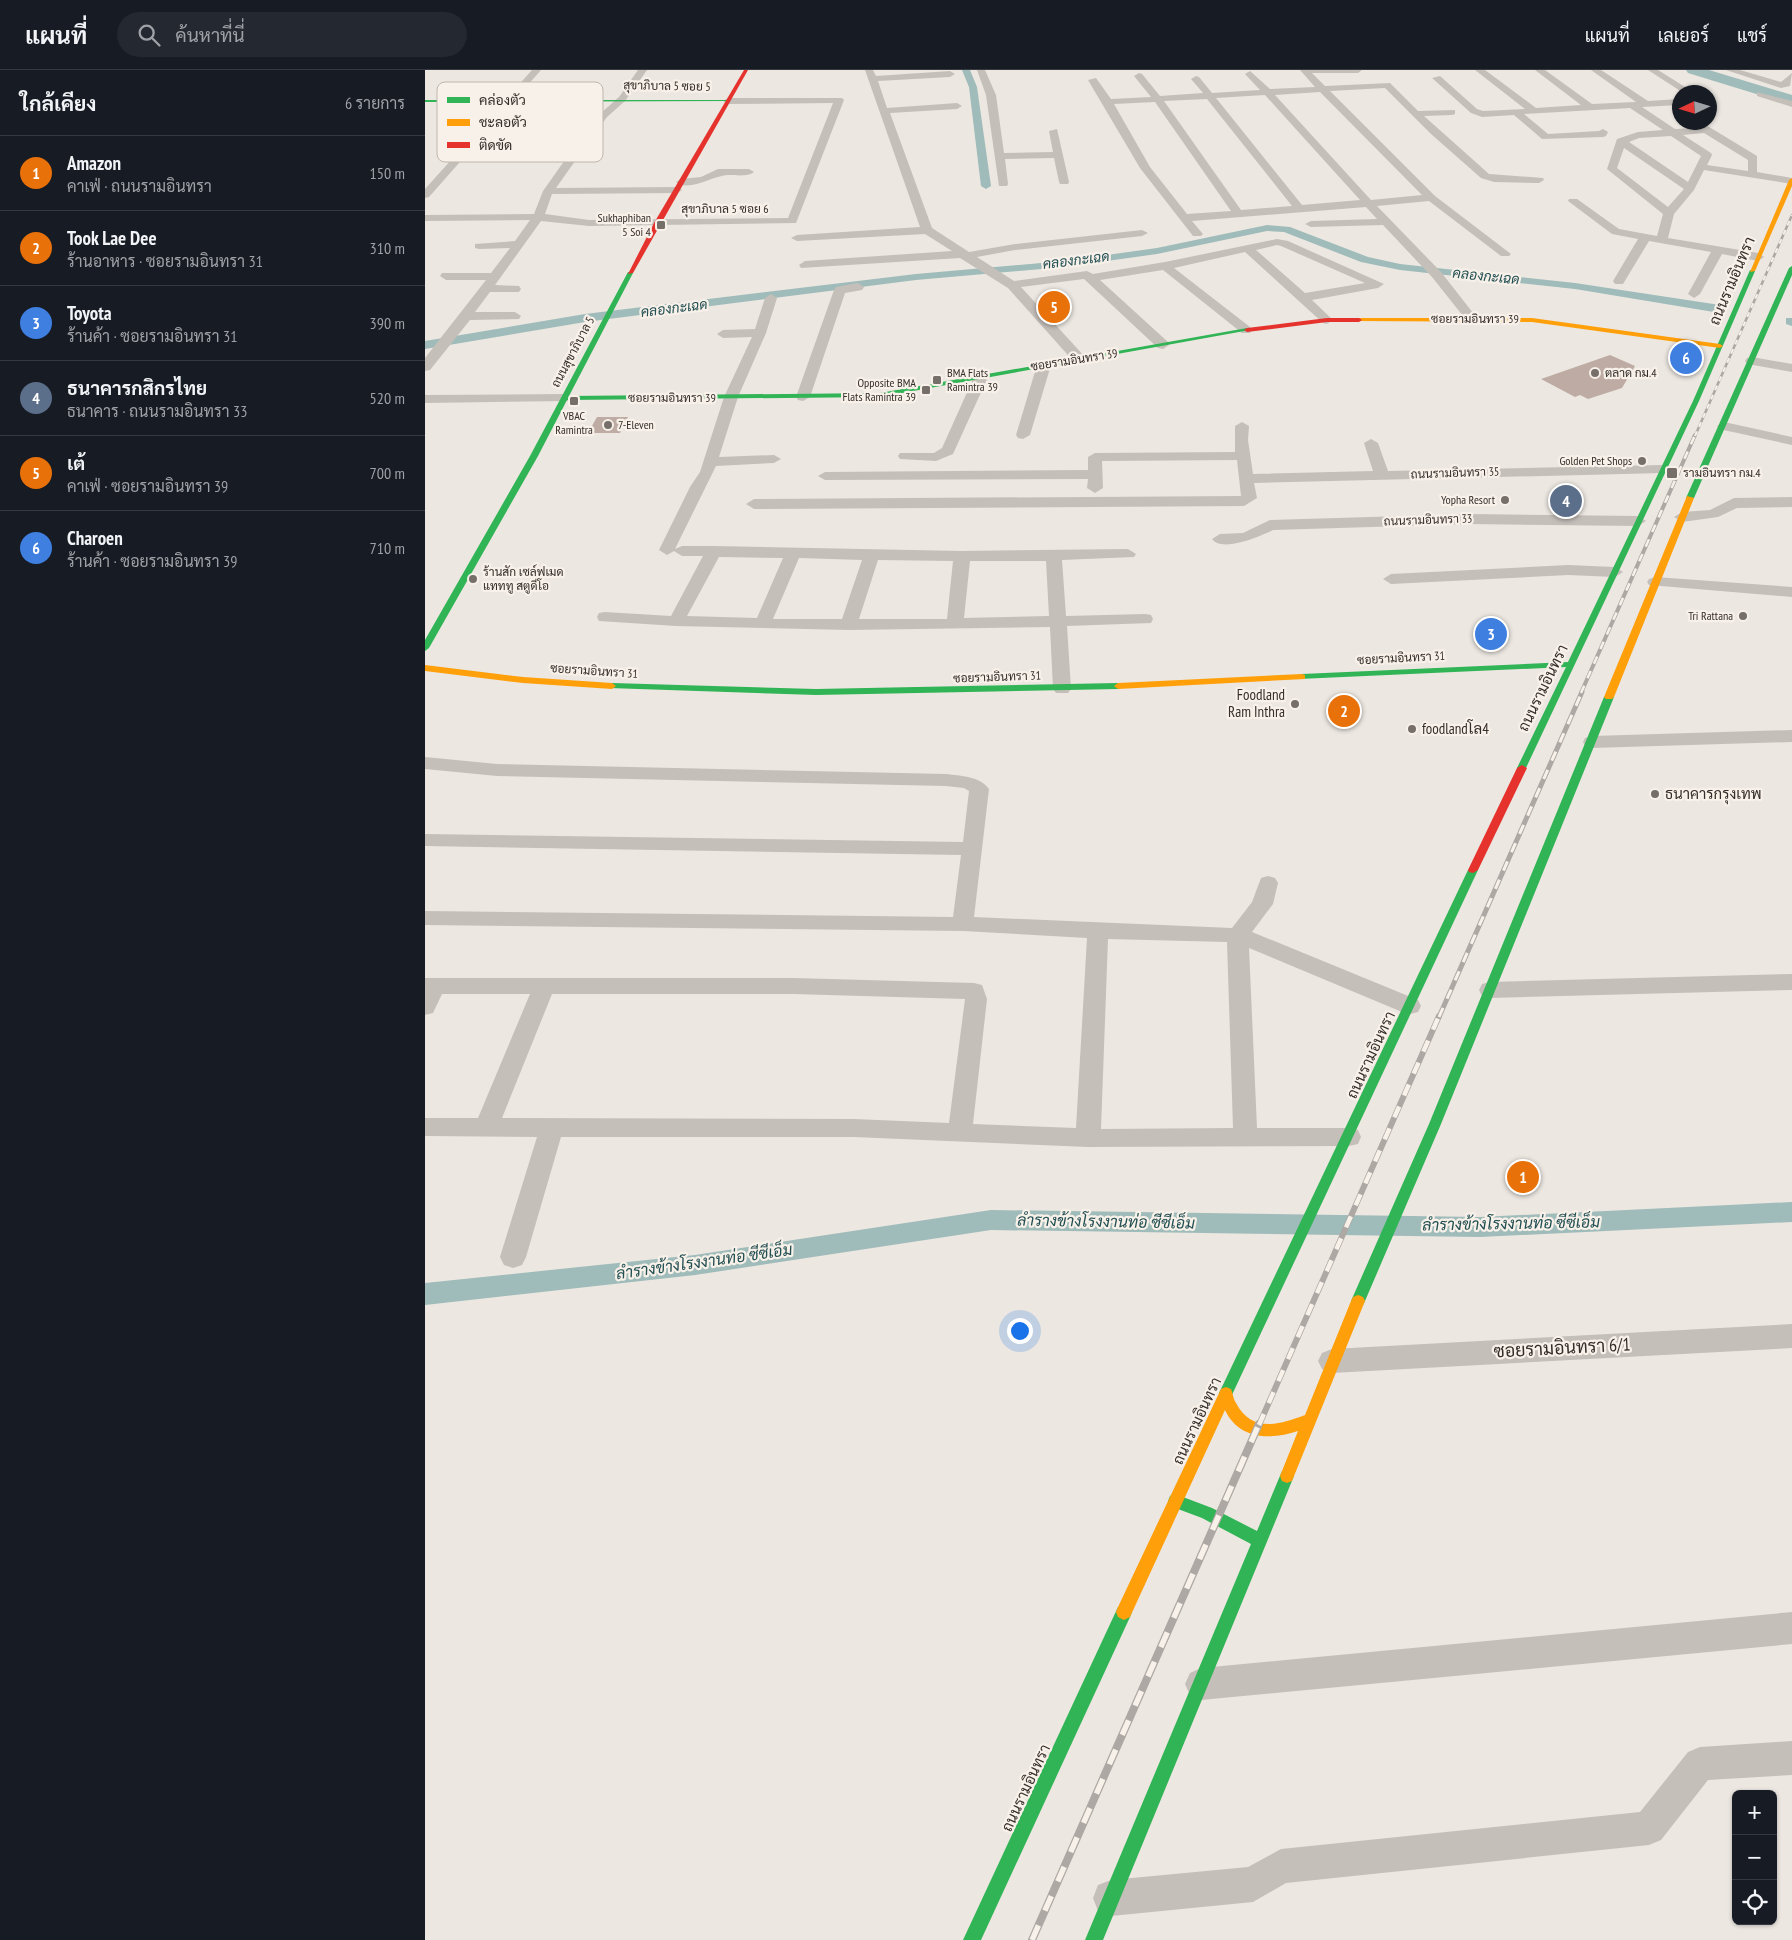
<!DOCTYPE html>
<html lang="th">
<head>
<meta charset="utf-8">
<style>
	:root { --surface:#171b24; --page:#242831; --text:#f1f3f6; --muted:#9ea1a6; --line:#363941; --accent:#8c9099 }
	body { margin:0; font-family:"PT Sans Narrow",Sarabun,sans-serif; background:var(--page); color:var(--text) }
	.controls { position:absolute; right:15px; bottom:15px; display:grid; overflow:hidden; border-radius:8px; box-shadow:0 1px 4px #0004 }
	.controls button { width:45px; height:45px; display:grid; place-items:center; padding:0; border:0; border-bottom:1px solid var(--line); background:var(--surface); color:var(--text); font:25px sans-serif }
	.compass { position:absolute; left:1247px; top:15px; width:45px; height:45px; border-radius:50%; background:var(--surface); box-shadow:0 1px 4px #0004; rotate:266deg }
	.you { position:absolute; left:594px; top:1260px; width:18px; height:18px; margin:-12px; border:4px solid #fff; border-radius:50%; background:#1a73e8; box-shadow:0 0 0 8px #1a73e833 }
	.badge { display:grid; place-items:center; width:32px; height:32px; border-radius:50%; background:var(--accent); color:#fff; font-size:16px; font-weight:700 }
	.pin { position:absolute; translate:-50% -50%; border:2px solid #fff; box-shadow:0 1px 5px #0006 }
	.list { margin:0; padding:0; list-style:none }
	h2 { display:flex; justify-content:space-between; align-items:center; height:65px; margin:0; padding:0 20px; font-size:21px }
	h2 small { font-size:16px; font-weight:400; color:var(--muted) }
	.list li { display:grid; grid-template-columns:32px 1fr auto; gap:15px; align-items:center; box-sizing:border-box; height:75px; padding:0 20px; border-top:1px solid var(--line) }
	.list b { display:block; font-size:19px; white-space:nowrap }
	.list p { margin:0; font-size:16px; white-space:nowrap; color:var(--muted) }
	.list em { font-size:16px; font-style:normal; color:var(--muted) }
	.icon { flex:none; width:28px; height:28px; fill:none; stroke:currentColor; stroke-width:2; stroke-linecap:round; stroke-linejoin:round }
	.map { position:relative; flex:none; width:1367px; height:1870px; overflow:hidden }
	header { display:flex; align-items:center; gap:30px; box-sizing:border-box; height:70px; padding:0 25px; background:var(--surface); border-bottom:1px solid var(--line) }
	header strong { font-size:24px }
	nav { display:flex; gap:28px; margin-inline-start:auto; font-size:18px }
	.search { width:350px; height:45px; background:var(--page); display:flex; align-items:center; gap:12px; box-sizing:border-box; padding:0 18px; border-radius:28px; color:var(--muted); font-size:19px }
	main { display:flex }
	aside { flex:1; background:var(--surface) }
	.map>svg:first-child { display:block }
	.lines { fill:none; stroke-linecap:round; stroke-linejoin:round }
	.canal { fill:#9fbbba; fill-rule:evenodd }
	.river { fill:#9fbbba; fill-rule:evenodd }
	.building { fill:#beaca4 }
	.street { fill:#c5bfba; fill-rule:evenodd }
	.fast { fill:#30b455; fill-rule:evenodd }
	.slow { fill:#ff9f0a; fill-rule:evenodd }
	.jam { fill:#e5322d; fill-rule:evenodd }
	.rail-far4-casing { stroke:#ada8a4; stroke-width:2.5 }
	.rail-far3-casing { stroke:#ada8a4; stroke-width:4 }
	.rail-far2-casing { stroke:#ada8a4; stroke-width:5 }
	.rail-far1-casing { stroke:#ada8a4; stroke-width:6 }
	.rail-casing { stroke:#ada8a4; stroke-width:8 }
	.rail-far4 { stroke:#f8f1e9; stroke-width:2; stroke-dasharray:5; stroke-linecap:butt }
	.rail-far3 { stroke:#f8f1e9; stroke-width:2.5; stroke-dasharray:8; stroke-linecap:butt }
	.rail-far2 { stroke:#f8f1e9; stroke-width:3; stroke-dasharray:10; stroke-linecap:butt }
	.rail-far1 { stroke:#f8f1e9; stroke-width:4.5; stroke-dasharray:12; stroke-linecap:butt }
	.rail { stroke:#f8f1e9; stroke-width:5.5; stroke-dasharray:16; stroke-linecap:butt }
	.poi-dot { fill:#756e69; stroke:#f8f1e9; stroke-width:2 }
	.labels { text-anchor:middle; stroke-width:4.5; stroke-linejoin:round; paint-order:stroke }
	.far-street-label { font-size:12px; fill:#352d29; stroke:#f8f1e9 }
	.far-poi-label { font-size:12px; fill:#352d29; stroke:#f8f1e9; text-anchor:end }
	.far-water-label { font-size:14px; font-style:italic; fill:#224f53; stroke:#f8f1e9 }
	.street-label { font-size:15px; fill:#352d29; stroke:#f8f1e9 }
	.poi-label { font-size:15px; fill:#352d29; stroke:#f8f1e9; text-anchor:start }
	.water-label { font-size:16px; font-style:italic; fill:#224f53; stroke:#f8f1e9 }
	.near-street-label { font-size:18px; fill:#352d29; stroke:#f8f1e9 }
	.key { fill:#f8f1e9; stroke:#beb6af; stroke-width:1 }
	.key-label { font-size:14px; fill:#352d29 }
</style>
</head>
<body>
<header>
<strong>แผนที่</strong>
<div class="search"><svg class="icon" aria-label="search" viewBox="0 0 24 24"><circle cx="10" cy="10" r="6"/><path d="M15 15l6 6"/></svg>ค้นหาที่นี่</div>
<nav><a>แผนที่</a><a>เลเยอร์</a><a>แชร์</a></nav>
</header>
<main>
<aside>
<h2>ใกล้เคียง<small>6 รายการ</small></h2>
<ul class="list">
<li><span class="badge" style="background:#e8710a">1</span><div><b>Amazon</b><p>คาเฟ่ · ถนนรามอินทรา</p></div><em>150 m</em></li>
<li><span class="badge" style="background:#e8710a">2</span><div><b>Took Lae Dee</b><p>ร้านอาหาร · ซอยรามอินทรา 31</p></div><em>310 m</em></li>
<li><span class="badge" style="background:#3f7fe0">3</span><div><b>Toyota</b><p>ร้านค้า · ซอยรามอินทรา 31</p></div><em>390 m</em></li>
<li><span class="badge" style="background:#5c6f8a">4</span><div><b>ธนาคารกสิกรไทย</b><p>ธนาคาร · ถนนรามอินทรา 33</p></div><em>520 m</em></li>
<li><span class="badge" style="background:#e8710a">5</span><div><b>เต้</b><p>คาเฟ่ · ซอยรามอินทรา 39</p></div><em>700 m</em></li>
<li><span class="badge" style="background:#3f7fe0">6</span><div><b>Charoen</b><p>ร้านค้า · ซอยรามอินทรา 39</p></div><em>710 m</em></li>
</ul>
</aside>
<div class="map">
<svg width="1367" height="1870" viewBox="0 0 1367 1870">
	<rect width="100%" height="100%" fill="#ece7e1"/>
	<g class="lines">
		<g class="canal">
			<polygon points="537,0 545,0 552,17 566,116 561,119 556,116 544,17"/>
			<polygon points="842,155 865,157 943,187 975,194 1150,213 1295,235 1301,239 1295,243 1150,219 975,200 936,192 859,162 842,161 732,184 639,197 491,210 160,252 0,279 0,271 160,244 491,204 639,191 732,178"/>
			<polygon points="1361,248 1367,248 1367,256 1361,254"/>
			<polygon points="1367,1132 1367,1152 1055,1167 566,1160 270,1205 0,1235 0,1213 270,1185 566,1140 1055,1147"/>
		</g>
		<polygon class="river" points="1261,0 1284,0 1367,25 1367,35 1263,3"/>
	</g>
	<g class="building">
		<polygon points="1185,285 1210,296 1197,318 1163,329 1155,325 1150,327 1116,309"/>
		<polygon points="172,347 203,347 195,363 163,363"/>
	</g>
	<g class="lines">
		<g class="street">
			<polygon points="107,0 116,0 4,127 0,128 0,119"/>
			<polygon points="213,0 222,0 200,31 182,47 167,67 131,118 252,117 257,120 252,123 127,124 120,144 164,150 363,148 408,33 303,34 298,31 303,28 417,28 419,30 371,153 164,156 116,151 70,215 94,216 96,219 94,222 65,222 50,242 90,242 96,246 94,249 45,250 5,300 0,301 0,288 61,210 21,210 15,206 17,203 66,203 85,178 54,179 50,178 50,174 90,171 105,150 0,151 0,145 109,144 118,121 159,63 176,43 194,27"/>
			<path d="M440,0H448L451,6L525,1L530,4L525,7L453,11L462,38L532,33L537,36L532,39L465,43L507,158L544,182L590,174L717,160L723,163L717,166L590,180L552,187L589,211L662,201L668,204L740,192L852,169L863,171L959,214L953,218L887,230L908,250L902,254L898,253L820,182L749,198L825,257L827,260L825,263H817L738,200L675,210L743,272L744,275L738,279L733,278L659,209L596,217L660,287L662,290L660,293H650L583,218L535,188L376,198L374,195L380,191L527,181L500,164L372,171L366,168L372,165L495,157ZM852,175L856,176L940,213L880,223L831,180Z"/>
			<polygon points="552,0 560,0 571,25 579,83 628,82 624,61 632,59 644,112 643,114 635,114 634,112 629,88 580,89 583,114 582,116 574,116 561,25"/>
			<path d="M875,0H937L933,3H887L900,16L965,13L993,41L1030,40V44L1027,45L999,46L1064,104L1118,108L1119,110L1114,113L1069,112L1056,108L1006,64L960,18L905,21L1010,126L1086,184L1084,186H1076L1004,131L952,136L1016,202L1052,248L1050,251H1042L1007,207L958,155L886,157L880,154L886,151L952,149L941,137L767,151L778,164L776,166H768L715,98L663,10L671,8L686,29L726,27L709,6L714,3L717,4L735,26L778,23L766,9L771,6L774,7L787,23L835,20L820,4L825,1L845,19L890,17ZM895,22L997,125L946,130L850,25ZM840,25L935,130L877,135L791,28ZM782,29L867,136L816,140L739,31ZM730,32L806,141L762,144L725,97L689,34Z"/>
			<path d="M1050,0H1060L1111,38L1156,35L1110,0H1120L1167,34L1211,32L1166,0H1176L1223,31L1254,29V35L1217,37L1250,59L1271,58L1265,52H1276L1332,86V102L1367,108V114L1279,100L1269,120L1249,144L1243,168L1333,183L1339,187L1333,191L1297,184L1275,224L1269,228L1263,224L1286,182L1224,171L1198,214H1190L1188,211L1213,169L1187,164L1143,131L1144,129H1152L1194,159L1232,166L1238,144L1182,99L1192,69L1213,62L1238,60L1205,38L1099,44L1123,64L1174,61L1178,59L1183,62L1181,66L1178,67L1117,69L1089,45L1057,47L1046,43L1007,8L1015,6L1052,39L1058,41L1100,39ZM1279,63L1323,90V101L1282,95L1287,85L1286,83L1258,65ZM1246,66L1276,86L1263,112L1204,72L1214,68ZM1199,78L1259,119L1243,137L1192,98Z"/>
			<polygon points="1223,0 1233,0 1268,22 1257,22"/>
			<polygon points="1301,0 1315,0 1356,12 1367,3 1365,16 1356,18"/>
			<polygon points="1332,22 1367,31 1367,37 1332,26"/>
			<polygon points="35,29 43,31 32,40 26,40 26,36"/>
			<polygon points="1284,33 1292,37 1292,41 1284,40"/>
			<path d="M293,99H324L329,102C323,107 311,105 303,105C289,105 263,123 251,112L256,109L276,107Z"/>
			<polygon points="433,213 439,217 437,220 420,223 385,327 378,331 373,330 371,327 409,220 411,217"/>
			<path d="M346,224L352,228L341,263L313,327L294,387L349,385L356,389L349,393L291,396L250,479L257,476H289L536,481L703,479L711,484L709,487L637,490L641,546L720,544L726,545L728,549L726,553L642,556L646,619L643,623H631L628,619L625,557L424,560L251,556L174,551L172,547L174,543L180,542L246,546L278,486H257L249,481L242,485L234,480L265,417L275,402L299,327L327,267L298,268L292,264L298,260L330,259L340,228ZM294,487L358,488L332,548L262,546ZM374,488L437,490L417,549H348ZM453,490L528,491L522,549H434ZM545,491H621L624,546L539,548Z"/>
			<polygon points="1327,287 1367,294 1367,302 1322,294 1320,291 1322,288"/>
			<polygon points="619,291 626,295 605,365 598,369 593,368 591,365 612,295"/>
			<polygon points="556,303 563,307 528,384 511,391 475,389 473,386 475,383 509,383 517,378 549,307"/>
			<polygon points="139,324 146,328 144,331 0,333 0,325"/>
			<polygon points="817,352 824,356 823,370 828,404 948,401 939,373 946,369 953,373 963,401 1238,395 1245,399 1238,403 829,413 832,428 819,436 329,439 321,434 329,429 816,426 812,390 677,391 678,418 670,423 662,418 663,409 400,410 393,406 400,402 663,400 663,387 670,383 810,382 810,356"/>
			<polygon points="1299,352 1367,367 1367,375 1294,359 1292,356"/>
			<polygon points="1367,427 1367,437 1312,438 1293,447 1257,452 1249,447 1257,442 1285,440 1309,428"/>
			<path d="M1045,444L1213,446L1221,451L1213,456L1045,454L848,460C836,466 797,483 787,469L795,464L818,463L845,450Z"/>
			<polygon points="1143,495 1190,497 1198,502 1190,507 1143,505 966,514 958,509 966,504"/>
			<polygon points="1230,507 1367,517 1367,527 1224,515 1222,512 1224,509"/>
			<polygon points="1367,660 1367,672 1167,678 1160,676 1158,672 1160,668 1167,666"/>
			<path d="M0,687L72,694L521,704C536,706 555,706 564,719L549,847L807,858L827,832L836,808L843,806L850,808L853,813L848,834L827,862L993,930L996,936L993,942L985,944L977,942L824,878L832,1058H924L933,1060L936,1067L933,1074L924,1076L663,1077L429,1067H136L101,1187L97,1195L88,1198L79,1195L75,1187L112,1067L0,1066V1048H53L105,924H17L8,943L0,945V908H368L549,913L557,915L562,929L548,1054L651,1058L662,868L538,861L0,855V841L528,847L536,785L0,776V764L538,772L544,721L539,718L521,716L72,706L0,699ZM683,869L802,872L808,1058L676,1059ZM127,924H368L540,929L524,1053L429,1049L77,1048Z"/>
			<polygon points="1367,904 1367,920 1065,928 1057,926 1054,920 1057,914 1065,912"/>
			<polygon points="1367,1254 1367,1278 907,1303 897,1299 893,1291 897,1283 907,1279"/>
			<polygon points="1367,1542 1367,1574 776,1630 765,1625 760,1614 765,1603 776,1598"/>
			<polygon points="1367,1671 1367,1705 1283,1710 1236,1770 1224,1775 861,1813 828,1832 686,1846 673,1841 668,1828 673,1815 686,1810 823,1797 856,1779 1215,1742 1263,1682 1275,1677"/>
		</g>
		<g class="fast">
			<polygon points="0,30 303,30 305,31 0,32"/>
			<polygon points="1367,196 1367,205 1269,428 1262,430 1261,428 1364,198"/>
			<polygon points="1325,200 1330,201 1274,331 1100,700 1094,700 1092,698 1141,597 874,609 874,605 877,604 1143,592 1268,331"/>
			<polygon points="203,202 208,203 144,326 455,323 822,258 825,260 455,327 142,330 113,386 4,578 0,581 0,570 105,386"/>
			<polygon points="187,613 391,619 693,613 697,616 693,619 391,625 184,618 184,614"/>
			<polygon points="1184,624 1189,627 1016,1054 940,1231 938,1235 933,1237 928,1235 926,1231 1004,1054 1179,627"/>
			<polygon points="1048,797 1053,800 806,1327 801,1329 796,1327 794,1323 796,1319 1043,800"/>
			<polygon points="862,1399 867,1401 869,1406 678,1870 660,1870 826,1474 777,1448 745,1436 743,1431 745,1426 750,1424 787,1438 832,1461 857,1401"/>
			<polygon points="699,1534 705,1537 707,1542 705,1547 556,1870 538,1870 693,1537"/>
		</g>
		<g class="slow">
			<polygon points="1367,108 1367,116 1330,201 1325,202 1364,110"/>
			<polygon points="934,248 1107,248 1295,274 1298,276 1295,278 1107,252 932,251 932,249"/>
			<polygon points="1262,426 1269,428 1189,627 1187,629 1181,629 1179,627"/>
			<polygon points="0,595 98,607 187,613 191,616 187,619 98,613 0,601"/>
			<polygon points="877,604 880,605 880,609 693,619 689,616 693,613"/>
			<path d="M933,1225L938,1227L940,1231L867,1411L862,1413L857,1411L855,1406L873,1361C846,1370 814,1370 800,1340L705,1547L699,1550L693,1547L691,1542L693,1537L796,1319L801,1317L806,1319C808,1324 808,1328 811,1333C827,1363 853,1355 880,1345L926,1231L928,1227Z"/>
		</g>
		<g class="jam">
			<polygon points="319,0 323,0 208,203 203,204 229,153"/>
			<polygon points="902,248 934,248 937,250 934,252 902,252 822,262 819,260 822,258"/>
			<polygon points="1097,695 1102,698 1053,800 1048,803 1044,802 1043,800 1092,698"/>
		</g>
		<g class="rail-far4-casing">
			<polyline id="rail-far4" points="1270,366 1367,145"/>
		</g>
		<g class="rail-far3-casing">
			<polyline id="rail-far3" points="1156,623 1270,365"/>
		</g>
		<g class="rail-far2-casing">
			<polyline id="rail-far2" points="1014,947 1157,622"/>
		</g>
		<g class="rail-far1-casing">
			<polyline id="rail-far1" points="834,1355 1014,946"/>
		</g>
		<g class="rail-casing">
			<polyline id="rail" points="607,1870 834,1354"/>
		</g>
		<use href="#rail-far4" class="rail-far4"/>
		<use href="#rail-far3" class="rail-far3"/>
		<use href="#rail-far2" class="rail-far2"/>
		<use href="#rail-far1" class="rail-far1"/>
		<use href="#rail" class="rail"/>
	</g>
	<g class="poi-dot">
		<rect x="231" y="150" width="10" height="10" rx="2.5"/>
		<circle cx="1170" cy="303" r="5"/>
		<rect x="507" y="305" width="10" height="10" rx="2.5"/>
		<rect x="496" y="315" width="10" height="10" rx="2.5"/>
		<rect x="144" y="326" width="10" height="10" rx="2.5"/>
		<circle cx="183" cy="355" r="5"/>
		<circle cx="1217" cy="391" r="5"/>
		<rect x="1241" y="397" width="12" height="12" rx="2.5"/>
		<circle cx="1080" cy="430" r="5"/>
		<circle cx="48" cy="509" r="5"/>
		<circle cx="1318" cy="546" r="5"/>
		<circle cx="870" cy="634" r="5"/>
		<circle cx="987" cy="659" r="5"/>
		<circle cx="1230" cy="724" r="5"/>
	</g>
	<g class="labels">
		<g class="far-street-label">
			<text transform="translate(242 16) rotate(1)" y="4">สุขาภิบาล 5 ซอย 5</text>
			<text x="300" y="143">สุขาภิบาล 5 ซอย 6</text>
			<text x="1050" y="253">ซอยรามอินทรา 39</text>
			<text transform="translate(148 282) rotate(-62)" y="4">ถนนสุขาภิบาล 5</text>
			<text transform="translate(649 290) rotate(-9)" y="4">ซอยรามอินทรา 39</text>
			<text x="247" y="332">ซอยรามอินทรา 39</text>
			<text transform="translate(1030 403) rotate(-2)" y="4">ถนนรามอินทรา 35</text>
			<text transform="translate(1003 450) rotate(-2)" y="4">ถนนรามอินทรา 33</text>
			<text transform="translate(976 588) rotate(-3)" y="4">ซอยรามอินทรา 31</text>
			<text transform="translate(169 601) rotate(4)" y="4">ซอยรามอินทรา 31</text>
			<text transform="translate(572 607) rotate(-2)" y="4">ซอยรามอินทรา 31</text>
		</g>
		<g class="far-poi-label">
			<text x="226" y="152">Sukhaphiban<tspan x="226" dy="14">5 Soi 4</tspan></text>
			<text x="522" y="307" text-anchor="start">BMA Flats<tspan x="522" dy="14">Ramintra 39</tspan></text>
			<text x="1180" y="307" text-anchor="start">ตลาด กม.4</text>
			<text x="491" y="317">Opposite BMA<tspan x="491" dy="14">Flats Ramintra 39</tspan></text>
			<text x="149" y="350" text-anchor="middle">VBAC<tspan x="149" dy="14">Ramintra</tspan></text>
			<text x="193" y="359" text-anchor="start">7-Eleven</text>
			<text x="1207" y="395">Golden Pet Shops</text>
			<text x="1258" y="407" text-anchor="start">รามอินทรา กม.4</text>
			<text x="1070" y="434">Yopha Resort</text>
			<text x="58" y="506" text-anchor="start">ร้านสัก เซล์ฟเมด<tspan x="58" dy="14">แทททู สตูดีโอ</tspan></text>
			<text x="1308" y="550">Tri Rattana</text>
		</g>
		<g class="far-water-label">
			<text transform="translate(651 190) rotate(-7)" y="5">คลองกะเฉด</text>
			<text transform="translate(1061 206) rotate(6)" y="5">คลองกะเฉด</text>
			<text transform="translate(249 238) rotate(-7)" y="5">คลองกะเฉด</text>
		</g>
		<g class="street-label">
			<text transform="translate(1307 211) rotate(-67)" y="5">ถนนรามอินทรา</text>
			<text transform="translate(1118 618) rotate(-64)" y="5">ถนนรามอินทรา</text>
			<text transform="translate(946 985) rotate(-65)" y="5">ถนนรามอินทรา</text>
			<text transform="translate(772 1351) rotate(-65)" y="5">ถนนรามอินทรา</text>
			<text transform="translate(601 1718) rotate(-65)" y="5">ถนนรามอินทรา</text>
		</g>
		<g class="poi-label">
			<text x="860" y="630" text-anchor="end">Foodland<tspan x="860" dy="17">Ram Inthra</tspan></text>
			<text x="997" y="664">foodlandโล4</text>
			<text x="1240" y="729">ธนาคารกรุงเทพ</text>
		</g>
		<g class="water-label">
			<text transform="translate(681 1151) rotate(1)" y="6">ลำรางข้างโรงงานท่อ ซีซีเอ็ม</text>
			<text transform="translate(1086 1153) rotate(-1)" y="6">ลำรางข้างโรงงานท่อ ซีซีเอ็ม</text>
			<text transform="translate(279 1191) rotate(-8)" y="6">ลำรางข้างโรงงานท่อ ซีซีเอ็ม</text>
		</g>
		<g class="near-street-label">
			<text transform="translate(1137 1278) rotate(-3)" y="6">ซอยรามอินทรา 6/1</text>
		</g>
	</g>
	<rect x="12" y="12" width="166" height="80" rx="8" class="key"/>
	<rect x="22" y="27" width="23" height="6" fill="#30b455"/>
	<rect x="22" y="49" width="23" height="7" fill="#ff9f0a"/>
	<rect x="22" y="72" width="23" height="6" fill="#e5322d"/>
	<g class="key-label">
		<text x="54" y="35">คล่องตัว</text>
		<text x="54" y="57">ชะลอตัว</text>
		<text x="54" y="80">ติดขัด</text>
	</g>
</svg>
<div class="controls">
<button>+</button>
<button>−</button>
<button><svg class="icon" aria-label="locate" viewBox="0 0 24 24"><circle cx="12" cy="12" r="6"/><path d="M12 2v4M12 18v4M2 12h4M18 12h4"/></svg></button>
</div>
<svg class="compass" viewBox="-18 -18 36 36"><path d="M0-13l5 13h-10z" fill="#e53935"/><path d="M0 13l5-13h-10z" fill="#9ea1a6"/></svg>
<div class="you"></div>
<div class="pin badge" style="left:1098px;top:1107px;background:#e8710a">1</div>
<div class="pin badge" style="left:919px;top:641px;background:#e8710a">2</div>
<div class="pin badge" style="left:1066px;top:564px;background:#3f7fe0">3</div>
<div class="pin badge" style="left:1141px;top:431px;background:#5c6f8a">4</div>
<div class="pin badge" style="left:629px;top:237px;background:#e8710a">5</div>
<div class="pin badge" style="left:1261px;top:288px;background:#3f7fe0">6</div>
</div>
</main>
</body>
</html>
